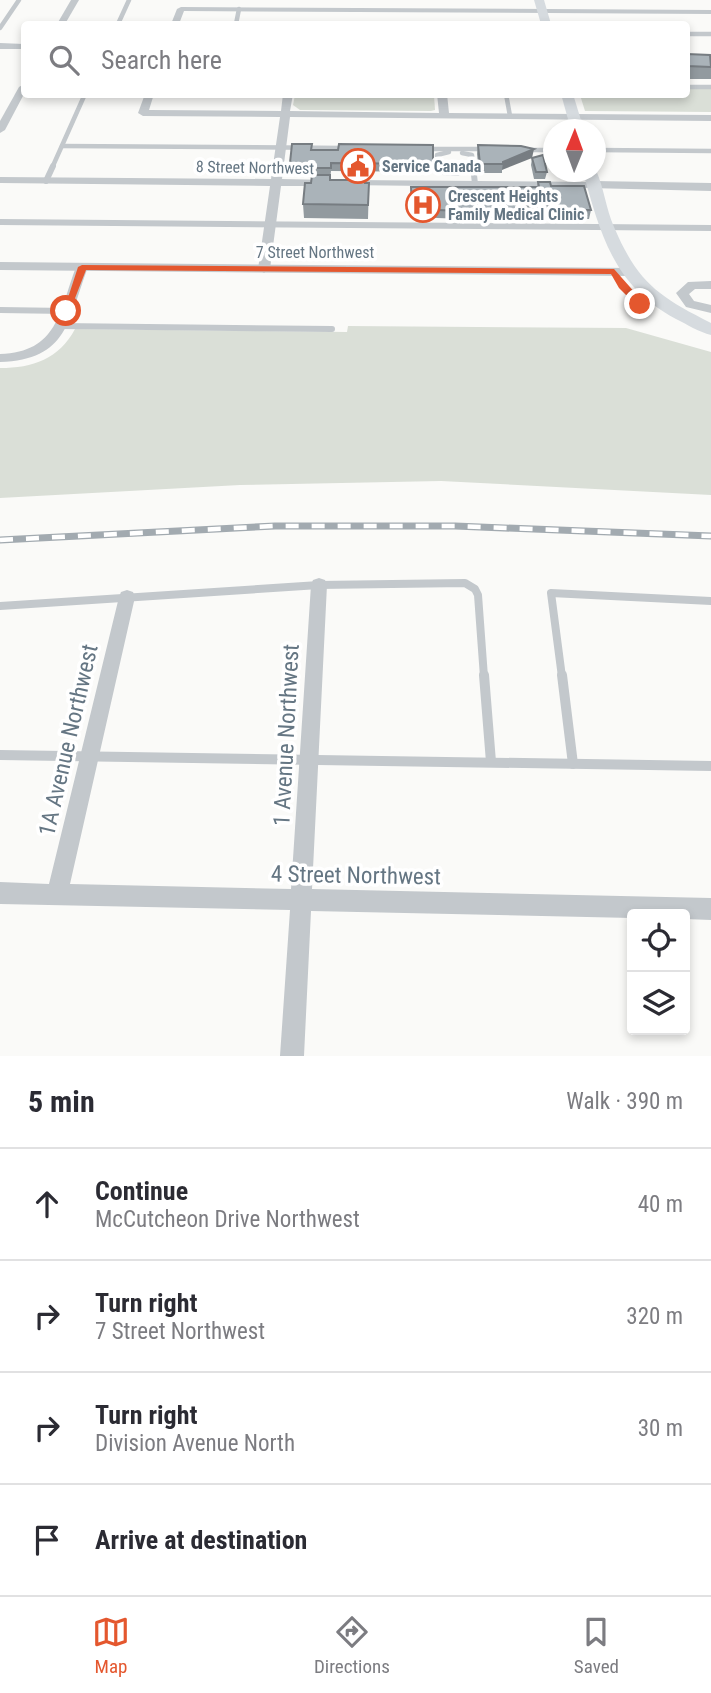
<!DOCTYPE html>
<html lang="en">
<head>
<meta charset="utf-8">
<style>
	:root { --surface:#fff; --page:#f7f7f7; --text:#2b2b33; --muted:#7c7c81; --line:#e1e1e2; --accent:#e4572e }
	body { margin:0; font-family:"Roboto Condensed",sans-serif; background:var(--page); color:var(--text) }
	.controls { position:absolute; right:21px; bottom:21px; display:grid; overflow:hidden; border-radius:7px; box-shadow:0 4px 10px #0003 }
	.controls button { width:63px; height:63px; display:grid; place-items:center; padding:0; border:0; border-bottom:2px solid var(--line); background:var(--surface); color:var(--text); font:35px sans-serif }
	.compass { position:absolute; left:543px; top:119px; width:63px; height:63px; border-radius:50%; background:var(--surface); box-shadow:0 4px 10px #0003; rotate:1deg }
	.stop { position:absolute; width:21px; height:21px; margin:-16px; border:5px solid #e4572e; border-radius:50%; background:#fff }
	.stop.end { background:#e4572e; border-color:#fff; box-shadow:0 2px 7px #0008 }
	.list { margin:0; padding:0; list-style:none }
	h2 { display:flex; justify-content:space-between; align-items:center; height:91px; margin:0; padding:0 28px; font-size:30px }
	h2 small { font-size:23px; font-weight:400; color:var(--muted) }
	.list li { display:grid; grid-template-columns:46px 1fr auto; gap:21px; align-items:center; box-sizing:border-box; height:112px; padding:0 28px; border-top:2px solid var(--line) }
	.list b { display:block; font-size:26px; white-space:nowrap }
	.list p { margin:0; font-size:23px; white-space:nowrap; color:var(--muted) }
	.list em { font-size:23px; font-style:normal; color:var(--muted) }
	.icon { flex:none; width:38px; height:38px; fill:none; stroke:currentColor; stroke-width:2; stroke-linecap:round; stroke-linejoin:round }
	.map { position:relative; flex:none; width:711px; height:1056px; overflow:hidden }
	.search { position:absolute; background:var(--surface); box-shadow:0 4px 10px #0003; left:21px; right:21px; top:21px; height:77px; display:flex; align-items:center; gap:18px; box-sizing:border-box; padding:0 24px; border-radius:7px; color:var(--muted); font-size:26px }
	.sheet { height:539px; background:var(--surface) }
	nav { display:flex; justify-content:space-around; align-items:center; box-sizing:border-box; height:98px; border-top:2px solid var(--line); background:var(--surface); font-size:19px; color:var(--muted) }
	nav a { display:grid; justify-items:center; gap:4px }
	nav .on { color:var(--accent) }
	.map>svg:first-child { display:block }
	.green { fill:#dadfd7 }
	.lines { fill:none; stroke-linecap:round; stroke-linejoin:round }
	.service-far3 { stroke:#c3c8cc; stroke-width:4.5 }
	.service-far2 { stroke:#c3c8cc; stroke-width:6 }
	.service-far1 { stroke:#c3c8cc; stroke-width:8 }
	.service { stroke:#c3c8cc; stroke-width:10 }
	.minor { fill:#c3c8cc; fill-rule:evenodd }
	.tertiary { fill:#c3c8cc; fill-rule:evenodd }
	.secondary { fill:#d6dbdf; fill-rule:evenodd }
	.rail-casing { stroke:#a2aab0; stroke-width:7 }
	.rail { stroke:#fff; stroke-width:4.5; stroke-dasharray:13; stroke-linecap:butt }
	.wall { fill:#929a9f }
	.shaded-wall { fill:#777d82 }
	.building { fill:#aab3b9; stroke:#777d82; stroke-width:2 }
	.route { fill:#e4572e }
	.labels { text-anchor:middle; stroke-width:7; stroke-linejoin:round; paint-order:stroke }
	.far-poi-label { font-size:16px; font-weight:bold; fill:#657683; stroke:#fff; text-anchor:start }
	.far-street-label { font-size:16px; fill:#657683; stroke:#fff }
	.near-street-label { font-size:23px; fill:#657683; stroke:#fff }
</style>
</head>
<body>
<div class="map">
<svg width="711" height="1056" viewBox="0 0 711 1056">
	<rect width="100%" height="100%" fill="#fafaf8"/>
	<g class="green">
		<polygon points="687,88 711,88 711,112 585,111 580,95 686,94"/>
		<polygon points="434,95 435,110 431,111 300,110 293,105 295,95"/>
		<path d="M348,326L626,328L711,352V495L441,481L240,485L0,498V368C33,368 59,359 75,329L347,332Z"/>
	</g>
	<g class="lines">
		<g class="service-far3">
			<polyline points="118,24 129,0"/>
			<polyline points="236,24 239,9"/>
			<polyline points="0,28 19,0"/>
			<polyline points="686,34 711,34"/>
			<polyline points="686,87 711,87"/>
			<polyline points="506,94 510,116"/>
			<polyline points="62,146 346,148"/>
			<polyline points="425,149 486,149"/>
			<polyline points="523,150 554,150"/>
			<polyline points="596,150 711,151"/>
			<polyline points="462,153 472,155 473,168"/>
			<polyline points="52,168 85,94"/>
			<polyline points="438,168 437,155 449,152"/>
		</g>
		<g class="service-far2">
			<polyline points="438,166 443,172 457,173"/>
			<polyline points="473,166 475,184"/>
			<polyline points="46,181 53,166"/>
			<polyline points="0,222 711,228"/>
			<polyline points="0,310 66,311"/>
			<polyline points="60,326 332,329"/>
		</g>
		<g class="service-far1">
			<polyline points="0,606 319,585 465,583 475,589 478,595 484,677"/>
			<polyline points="562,677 551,593 711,601"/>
		</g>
		<g class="service">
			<polyline points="484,675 491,762"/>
			<polyline points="562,675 573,764"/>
			<polyline points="0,755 711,766"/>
		</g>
		<g class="minor">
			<polygon points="71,0 79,0 65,24 57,24"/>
			<polygon points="181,7 711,10 711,14 184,11 179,24 171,24 177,9"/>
			<polygon points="0,43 24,44 24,49 0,49"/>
			<polygon points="24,84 24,94 5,130 0,133 0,121 19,87"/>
			<polygon points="145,94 154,94 149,110 281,111 283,94 293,94 290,111 439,113 437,94 447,94 449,113 711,115 711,121 290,117 282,179 327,180 332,183 327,186 281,186 270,269 264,273 258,269 270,186 0,183 0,177 271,179 280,117 143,116 138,113"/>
			<polygon points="349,180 594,182 599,185 594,188 345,185 344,183"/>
			<path d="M82,263L88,267C68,320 68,360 0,362V354C58,352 59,312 76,267Z"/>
			<polygon points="711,281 711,289 695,289 689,294 694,301 711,305 711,313 686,307 676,293 688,282"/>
			<polygon points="319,578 325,580 327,585 312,889 711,898 711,920 685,919 685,914 632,914 632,918 311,911 304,1056 280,1056 290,910 0,904 0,882 49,884 119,597 121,592 127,590 133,592 135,597 70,884 291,889 311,585 313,580"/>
		</g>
		<g class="tertiary">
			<polygon points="594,181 711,183 711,191 589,188 587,185"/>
			<polygon points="0,262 629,268 636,272 629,276 0,270"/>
		</g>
		<g class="secondary">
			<polygon points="534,0 544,0 551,24 541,24"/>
			<polygon points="561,94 573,94 584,130 571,130"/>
			<path d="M596,170C604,188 606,209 614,227C638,283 658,296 711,323V335C699,332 688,325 676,319C614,286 601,236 583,172Z"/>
		</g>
		<g class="rail-casing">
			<polyline id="rail" points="0,540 275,526 455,526 711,536"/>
		</g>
		<use href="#rail" class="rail"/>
	</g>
	<g class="wall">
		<polygon points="687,54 711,56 711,79 687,79"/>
		<polygon points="312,144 312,150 433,159 437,164 436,172 331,171 330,180 369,183 368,219 304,218 303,204 314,175 314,172 291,172 290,163"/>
		<polygon points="478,145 521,146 502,170 502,173 479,173 477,154"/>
		<polygon points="532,158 547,172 545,179 534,179 531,165"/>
		<polygon points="538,182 591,210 589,219 555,219 554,212 518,211 517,217 463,219 412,217 411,187 537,187"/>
	</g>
	<polygon class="shaded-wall" points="534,149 532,158 502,170 503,162"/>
	<g class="building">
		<polygon points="687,54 710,55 711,67 687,66"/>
		<polygon points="292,144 312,144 311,150 338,150 339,144 433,145 433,159 437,164 331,163 331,168 314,168 314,164 290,163"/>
		<polygon points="478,145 521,146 534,149 503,162 503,164 480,164"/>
		<polygon points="543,155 547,172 536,172 532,158"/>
		<polygon points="312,175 330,175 330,180 365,180 365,183 369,183 368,205 303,204 305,183 311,183"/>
		<polygon points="538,182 550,182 551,186 584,186 591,210 557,210 555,203 520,203 519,209 463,211 412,209 411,187 539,187"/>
	</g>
	<polygon class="route" points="82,265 614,269 645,304 637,306 619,288 611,274 86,270 70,311 63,313 78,267"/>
	<defs>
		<g id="civic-ring" transform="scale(1.75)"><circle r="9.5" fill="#fff" stroke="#e4572e" stroke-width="1.5"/><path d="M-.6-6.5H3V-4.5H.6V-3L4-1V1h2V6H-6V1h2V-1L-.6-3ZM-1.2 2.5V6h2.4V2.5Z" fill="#e4572e"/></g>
		<g id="hospital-ring" transform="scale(1.75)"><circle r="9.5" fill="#fff" stroke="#e4572e" stroke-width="1.5"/><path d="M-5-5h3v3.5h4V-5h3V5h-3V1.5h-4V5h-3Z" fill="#e4572e"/></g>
	</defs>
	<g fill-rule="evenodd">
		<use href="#civic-ring" x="358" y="166"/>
		<use href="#hospital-ring" x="423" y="205"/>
	</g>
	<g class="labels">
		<g class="far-poi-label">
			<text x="382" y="172">Service Canada</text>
			<text x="448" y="202">Crescent Heights<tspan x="448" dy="18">Family Medical Clinic</tspan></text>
		</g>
		<g class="far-street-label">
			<text transform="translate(255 167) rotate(1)" y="6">8 Street Northwest</text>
			<text x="315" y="258">7 Street Northwest</text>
		</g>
		<g class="near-street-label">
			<text transform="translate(286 735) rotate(-87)" y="8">1 Avenue Northwest</text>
			<text transform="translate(68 740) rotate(-77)" y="8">1A Avenue Northwest</text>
			<text transform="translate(356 875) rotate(1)" y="8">4 Street Northwest</text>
		</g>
	</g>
</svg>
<div class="controls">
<button><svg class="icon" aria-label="locate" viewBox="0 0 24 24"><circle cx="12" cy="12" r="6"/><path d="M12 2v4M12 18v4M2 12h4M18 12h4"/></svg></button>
<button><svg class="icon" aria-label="layers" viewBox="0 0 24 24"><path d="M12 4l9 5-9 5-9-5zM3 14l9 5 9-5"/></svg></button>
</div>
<svg class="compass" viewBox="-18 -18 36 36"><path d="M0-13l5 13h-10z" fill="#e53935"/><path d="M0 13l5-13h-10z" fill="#7c7c81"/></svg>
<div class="stop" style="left:66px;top:311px"></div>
<div class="stop end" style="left:640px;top:304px"></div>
<div class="search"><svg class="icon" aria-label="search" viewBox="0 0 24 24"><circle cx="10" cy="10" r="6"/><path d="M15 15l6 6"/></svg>Search here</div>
</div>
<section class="sheet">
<h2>5 min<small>Walk · 390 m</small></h2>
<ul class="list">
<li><svg class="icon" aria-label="ahead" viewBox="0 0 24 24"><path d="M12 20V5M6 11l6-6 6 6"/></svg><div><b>Continue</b><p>McCutcheon Drive Northwest</p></div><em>40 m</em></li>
<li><svg class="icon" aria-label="right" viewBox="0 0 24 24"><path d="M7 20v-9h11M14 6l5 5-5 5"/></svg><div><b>Turn right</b><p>7 Street Northwest</p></div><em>320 m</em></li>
<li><svg class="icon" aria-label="right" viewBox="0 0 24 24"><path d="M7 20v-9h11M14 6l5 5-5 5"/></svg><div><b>Turn right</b><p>Division Avenue North</p></div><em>30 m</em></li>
<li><svg class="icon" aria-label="arrive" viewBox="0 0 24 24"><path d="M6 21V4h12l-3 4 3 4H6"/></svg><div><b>Arrive at destination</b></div></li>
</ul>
</section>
<nav>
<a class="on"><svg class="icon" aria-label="map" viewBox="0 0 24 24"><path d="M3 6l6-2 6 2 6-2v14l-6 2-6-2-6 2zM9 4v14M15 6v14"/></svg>Map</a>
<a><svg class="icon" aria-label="directions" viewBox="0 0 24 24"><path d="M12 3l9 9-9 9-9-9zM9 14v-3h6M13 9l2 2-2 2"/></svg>Directions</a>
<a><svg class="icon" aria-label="saved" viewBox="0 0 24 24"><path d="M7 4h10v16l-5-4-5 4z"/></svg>Saved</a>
</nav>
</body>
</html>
